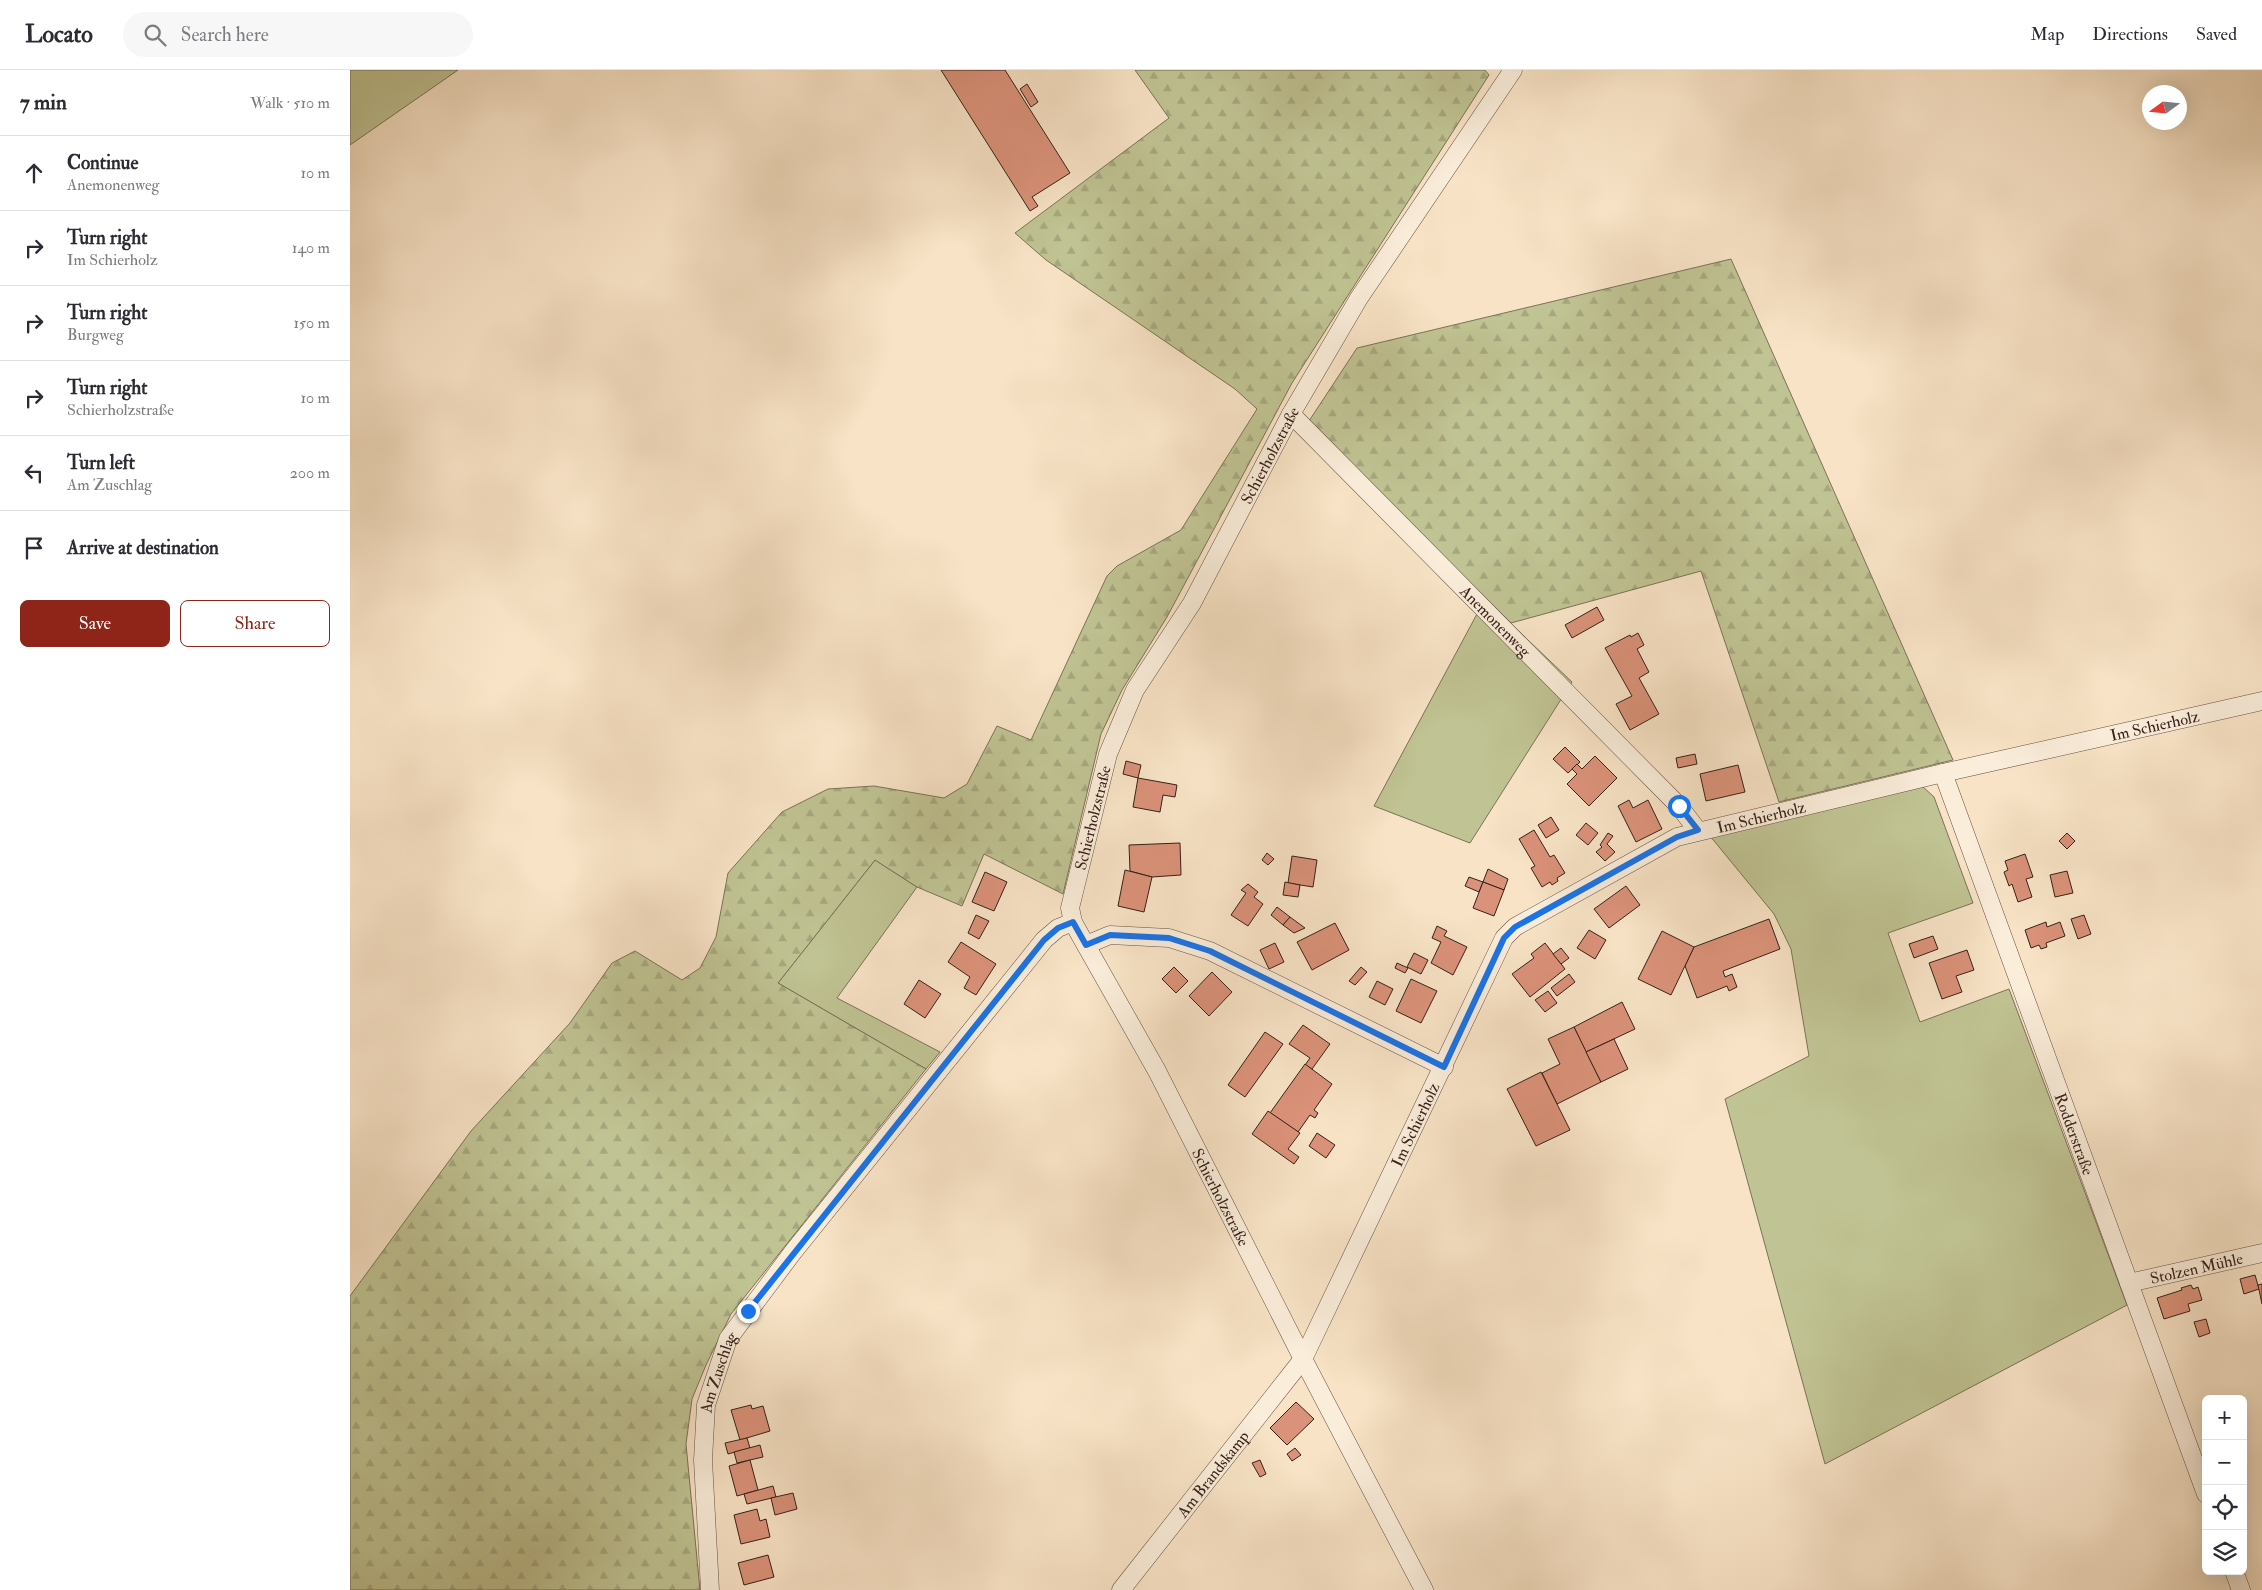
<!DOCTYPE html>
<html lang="en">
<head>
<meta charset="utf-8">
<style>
	:root { --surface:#fff; --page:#f7f7f7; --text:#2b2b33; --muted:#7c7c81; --line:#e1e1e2; --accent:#8f2418 }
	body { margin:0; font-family:"IM FELL Double Pica",serif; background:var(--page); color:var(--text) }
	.controls { position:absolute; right:15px; bottom:15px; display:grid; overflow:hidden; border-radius:8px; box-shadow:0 5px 20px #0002 }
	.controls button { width:45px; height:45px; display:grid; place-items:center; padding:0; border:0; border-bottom:1px solid var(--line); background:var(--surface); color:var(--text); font:25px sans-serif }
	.compass { position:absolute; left:1792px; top:15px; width:45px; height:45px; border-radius:50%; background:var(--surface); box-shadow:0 5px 20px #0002; rotate:255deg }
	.stop { position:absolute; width:15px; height:15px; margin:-11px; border:4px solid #1a73e8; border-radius:50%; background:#fff }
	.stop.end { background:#1a73e8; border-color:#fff; box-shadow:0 1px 5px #0008 }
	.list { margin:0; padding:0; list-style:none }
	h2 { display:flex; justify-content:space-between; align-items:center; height:65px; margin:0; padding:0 20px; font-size:21px }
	h2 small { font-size:16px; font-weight:400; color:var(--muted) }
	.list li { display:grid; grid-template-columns:32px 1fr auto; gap:15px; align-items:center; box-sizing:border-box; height:75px; padding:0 20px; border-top:1px solid var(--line) }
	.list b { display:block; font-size:19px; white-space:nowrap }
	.list p { margin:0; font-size:16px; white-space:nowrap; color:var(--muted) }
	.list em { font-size:16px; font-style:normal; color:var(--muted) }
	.actions { display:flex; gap:10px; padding:15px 20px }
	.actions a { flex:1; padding:11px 0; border:1px solid var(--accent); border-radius:8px; text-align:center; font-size:18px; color:var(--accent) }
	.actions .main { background:var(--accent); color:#fff }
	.icon { flex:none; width:28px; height:28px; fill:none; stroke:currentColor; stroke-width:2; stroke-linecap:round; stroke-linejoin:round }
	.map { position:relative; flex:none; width:1912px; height:1520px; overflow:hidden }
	header { display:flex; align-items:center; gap:30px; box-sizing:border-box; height:70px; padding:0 25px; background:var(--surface); border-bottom:1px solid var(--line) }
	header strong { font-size:24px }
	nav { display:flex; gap:28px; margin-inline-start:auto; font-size:18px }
	.search { width:350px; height:45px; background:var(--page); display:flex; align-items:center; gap:12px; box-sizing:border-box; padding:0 18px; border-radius:28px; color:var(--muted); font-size:19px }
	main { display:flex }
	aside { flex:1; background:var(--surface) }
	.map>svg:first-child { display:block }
	.green { fill:#c0c393; stroke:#7b7256 }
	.forest { fill:url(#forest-firs); stroke:#7b7256 }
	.building { fill:#db927a; stroke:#362018 }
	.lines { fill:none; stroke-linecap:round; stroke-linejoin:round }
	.street-casing { stroke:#665144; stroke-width:19 }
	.street { stroke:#faedda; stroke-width:18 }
	.route { stroke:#1a73e8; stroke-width:6 }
	.labels { text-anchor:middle; stroke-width:4; stroke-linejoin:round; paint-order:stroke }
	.street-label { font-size:16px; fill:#362018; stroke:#faedda }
</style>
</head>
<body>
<header>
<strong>Locato</strong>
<div class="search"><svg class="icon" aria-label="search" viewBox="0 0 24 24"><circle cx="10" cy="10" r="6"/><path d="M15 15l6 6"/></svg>Search here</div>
<nav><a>Map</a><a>Directions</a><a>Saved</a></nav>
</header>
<main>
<aside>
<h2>7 min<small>Walk · 510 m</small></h2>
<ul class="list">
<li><svg class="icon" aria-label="ahead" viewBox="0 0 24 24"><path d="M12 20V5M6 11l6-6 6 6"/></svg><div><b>Continue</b><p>Anemonenweg</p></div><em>10 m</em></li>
<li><svg class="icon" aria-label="right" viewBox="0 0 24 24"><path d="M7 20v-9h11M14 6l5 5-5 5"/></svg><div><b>Turn right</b><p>Im Schierholz</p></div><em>140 m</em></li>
<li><svg class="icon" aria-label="right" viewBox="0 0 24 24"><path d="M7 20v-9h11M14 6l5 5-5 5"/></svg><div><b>Turn right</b><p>Burgweg</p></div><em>150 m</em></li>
<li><svg class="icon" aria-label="right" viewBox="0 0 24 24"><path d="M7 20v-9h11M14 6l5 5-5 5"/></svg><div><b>Turn right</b><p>Schierholzstraße</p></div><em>10 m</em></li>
<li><svg class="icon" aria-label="left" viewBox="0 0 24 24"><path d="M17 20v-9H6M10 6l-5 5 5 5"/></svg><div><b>Turn left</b><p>Am Zuschlag</p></div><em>200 m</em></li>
<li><svg class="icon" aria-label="arrive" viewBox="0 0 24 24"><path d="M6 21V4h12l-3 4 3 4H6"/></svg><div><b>Arrive at destination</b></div></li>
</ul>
<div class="actions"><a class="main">Save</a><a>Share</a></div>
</aside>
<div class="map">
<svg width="1912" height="1520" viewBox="0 0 1912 1520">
	<defs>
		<pattern id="forest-firs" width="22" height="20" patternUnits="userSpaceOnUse" patternTransform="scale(1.25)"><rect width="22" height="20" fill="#c0c393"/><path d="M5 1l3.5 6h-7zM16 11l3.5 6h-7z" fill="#a6a77e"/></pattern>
	</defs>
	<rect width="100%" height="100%" fill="#f8e3c6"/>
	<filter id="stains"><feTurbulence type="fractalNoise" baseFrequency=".004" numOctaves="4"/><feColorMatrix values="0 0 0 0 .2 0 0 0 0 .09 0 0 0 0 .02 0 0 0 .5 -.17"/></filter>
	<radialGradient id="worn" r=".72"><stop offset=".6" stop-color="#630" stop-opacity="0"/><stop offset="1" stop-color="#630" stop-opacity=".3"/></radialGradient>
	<g class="green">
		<polygon points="0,0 108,0 0,75"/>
		<polygon points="1135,529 1222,612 1120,773 1024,736"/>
		<polygon points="1572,716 1584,727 1623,833 1538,863 1570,952 1659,919 1777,1235 1475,1394 1375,1029 1459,986 1441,879 1424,844 1360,766"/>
		<polygon points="525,790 567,817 487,928 590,982 576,999 428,913"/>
	</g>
	<g class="forest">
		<polygon points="785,0 1135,0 1139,5 942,313 817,547 772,620 751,664 713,824 634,784 612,836 567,817 525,790 428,913 576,999 381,1244 356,1295 342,1329 336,1374 350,1520 0,1520 0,1226 121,1061 220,953 262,893 285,881 332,910 350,898 366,867 378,803 432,742 478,719 524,716 594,728 617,714 647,656 681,670 757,506 767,496 831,460 907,339 885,319 696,190 665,163 819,48"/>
		<polygon points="1381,189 1603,690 1429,732 1351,501 1161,553 959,351 1007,278"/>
	</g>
	<g class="building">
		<polygon points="591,0 655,0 720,103 682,127 688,136 680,141"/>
		<polygon points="677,14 688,32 681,37 670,19"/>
		<polygon points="1247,537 1254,550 1222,568 1215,555"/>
		<polygon points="1288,563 1294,575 1287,579 1299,602 1289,608 1309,644 1280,660 1266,634 1282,626 1255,578 1280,565 1281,567"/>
		<polygon points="1215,677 1230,692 1218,703 1203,689"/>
		<polygon points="1345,684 1347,694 1328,698 1326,688"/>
		<polygon points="1245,686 1267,708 1239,736 1217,714 1227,704 1222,699 1227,694 1232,699"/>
		<polygon points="776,691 791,695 788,708 773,704"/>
		<polygon points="1388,695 1395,722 1356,731 1350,704"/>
		<polygon points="788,708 827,715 825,727 813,725 810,742 783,737"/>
		<polygon points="1279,730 1283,738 1298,730 1312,759 1286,772 1268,736"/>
		<polygon points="1201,747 1209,760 1196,768 1188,755"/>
		<polygon points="1236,753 1248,763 1238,775 1226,765"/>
		<polygon points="1184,760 1200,787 1204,785 1215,803 1207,808 1208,811 1202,815 1200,812 1192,817 1181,798 1185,796 1169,769"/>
		<polygon points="1258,763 1263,766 1257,774 1265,782 1255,791 1246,782 1252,777 1250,775"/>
		<polygon points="1717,763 1725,771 1717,779 1709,771"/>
		<polygon points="830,773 831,805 802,807 780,801 779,775"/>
		<polygon points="917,783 924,789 918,795 912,790"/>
		<polygon points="1675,784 1683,807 1676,809 1682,827 1668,832 1662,814 1659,816 1654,802 1658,800 1655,791"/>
		<polygon points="942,786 967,790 963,817 938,813"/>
		<polygon points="1138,799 1158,809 1154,820 1133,812"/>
		<polygon points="775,800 802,807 794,842 768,836"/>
		<polygon points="1717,801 1723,823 1705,827 1700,805"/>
		<polygon points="635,802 657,812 644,841 622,832"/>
		<polygon points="1119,807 1133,812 1129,822 1115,816"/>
		<polygon points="935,812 950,815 948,827 933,825"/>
		<polygon points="1133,812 1154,820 1144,846 1123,838"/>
		<polygon points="898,814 908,822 904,827 913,834 898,856 881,845 896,823 891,820"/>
		<polygon points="1276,816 1290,835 1259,858 1244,839"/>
		<polygon points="927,837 940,847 933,855 921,845"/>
		<polygon points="626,845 639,851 629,869 618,863"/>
		<polygon points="1734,845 1741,864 1728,869 1721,849"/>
		<polygon points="940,847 955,858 944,863 933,855"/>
		<polygon points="1419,849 1430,879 1373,901 1375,907 1382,904 1387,917 1379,921 1377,916 1347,928 1335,896 1344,877"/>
		<polygon points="1696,852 1697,857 1710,852 1715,866 1696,873 1697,877 1691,879 1689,875 1681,878 1675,860"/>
		<polygon points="985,853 999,880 962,900 947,872"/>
		<polygon points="1087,856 1097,861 1094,866 1117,877 1103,905 1081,893 1091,872 1082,868"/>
		<polygon points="1239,860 1256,870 1245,889 1227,878"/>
		<polygon points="1312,861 1344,877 1321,925 1288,909"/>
		<polygon points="1583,866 1588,879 1564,888 1559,874"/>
		<polygon points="611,872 646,894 626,925 614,918 620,907 598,892"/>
		<polygon points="925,873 934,892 919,899 910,880"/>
		<polygon points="1195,873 1215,899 1180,927 1162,904 1184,888 1181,884"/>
		<polygon points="1211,878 1219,888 1211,894 1203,884"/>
		<polygon points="1617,880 1624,900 1606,906 1612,922 1592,929 1579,893"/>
		<polygon points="1064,883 1078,890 1071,904 1057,897"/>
		<polygon points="1047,893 1058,898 1055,903 1045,898"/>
		<polygon points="824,897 838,911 826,923 812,909"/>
		<polygon points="1011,897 1017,902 1005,915 999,911"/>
		<polygon points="862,902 882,922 859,946 839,926"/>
		<polygon points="1219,904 1225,912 1207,926 1201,918"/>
		<polygon points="1061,909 1087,921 1071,953 1046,941"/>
		<polygon points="569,910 591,924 575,948 554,934"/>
		<polygon points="1027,911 1043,919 1035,935 1019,927"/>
		<polygon points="1198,921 1207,933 1195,942 1185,930"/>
		<polygon points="1272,932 1285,959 1236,982 1224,957"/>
		<polygon points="953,955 980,974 962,999 955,995 960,988 939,974"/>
		<polygon points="1224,957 1251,1012 1207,1034 1192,1003 1210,994 1198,969"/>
		<polygon points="915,962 933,974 895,1027 878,1015"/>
		<polygon points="1264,969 1278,999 1251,1012 1236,982"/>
		<polygon points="955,994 982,1014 964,1040 968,1043 965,1048 960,1045 948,1062 920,1043"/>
		<polygon points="1191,1002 1220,1060 1186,1076 1157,1019"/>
		<polygon points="918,1041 950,1063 938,1079 949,1087 944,1094 902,1064"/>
		<polygon points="967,1063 985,1075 976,1088 959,1076"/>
		<polygon points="1905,1205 1909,1219 1894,1224 1890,1209"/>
		<polygon points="1912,1214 1912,1234 1908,1215"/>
		<polygon points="1841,1215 1843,1219 1848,1217 1852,1230 1838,1234 1840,1241 1814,1249 1807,1228 1832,1220 1831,1218"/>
		<polygon points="1856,1249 1860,1263 1849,1267 1844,1252"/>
		<polygon points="946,1332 964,1349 937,1375 920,1358"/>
		<polygon points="401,1335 402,1339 413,1336 420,1361 390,1370 381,1340"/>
		<polygon points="397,1368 400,1378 378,1384 375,1373"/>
		<polygon points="410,1375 413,1387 387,1393 384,1382"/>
		<polygon points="945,1378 951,1385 942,1391 937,1384"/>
		<polygon points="400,1390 408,1420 387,1426 379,1396"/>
		<polygon points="910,1390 916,1404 910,1407 902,1393"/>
		<polygon points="423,1416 426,1427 397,1434 394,1424"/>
		<polygon points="443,1423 447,1439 425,1445 421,1428"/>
		<polygon points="407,1439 410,1451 416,1449 420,1467 391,1474 384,1445"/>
		<polygon points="418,1485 424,1507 394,1515 388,1493"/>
	</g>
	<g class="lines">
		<g class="street-casing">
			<g id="street">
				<path id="s1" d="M941,344L1329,736L1348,761"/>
				<path id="s2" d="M1593,703L1856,1424"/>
				<polyline points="736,875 760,865 819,868 860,881 1094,997"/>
				<path id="s3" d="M1779,1213L1912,1183"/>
				<polyline points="1884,1501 1891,1520"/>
				<path id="s4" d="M360,1520L353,1390L356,1335L378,1269L443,1182L694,870L708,858L723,852"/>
				<path id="s5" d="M771,1520L953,1289L1154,868L1165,857L1327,767L1593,703L1912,631"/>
				<path id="s6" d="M1074,1520L953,1289L807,1001L729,863L723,852L720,838L758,684L785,620L842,533L941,344L1009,228L1163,0"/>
			</g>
		</g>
		<use href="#street" class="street"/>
	</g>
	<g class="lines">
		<polyline class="route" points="398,1241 694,870 708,858 723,852 736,875 760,865 819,868 860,881 1094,997 1154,868 1165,857 1327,767 1348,760 1329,736"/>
	</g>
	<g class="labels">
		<g class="street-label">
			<text dy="6" stroke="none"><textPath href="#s6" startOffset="1268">Schierholzstraße</textPath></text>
			<text dy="6" stroke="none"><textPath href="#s1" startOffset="291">Anemonenweg</textPath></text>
			<text dy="6" stroke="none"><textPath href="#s5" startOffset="1452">Im Schierholz</textPath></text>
			<text dy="6" stroke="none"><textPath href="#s5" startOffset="1048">Im Schierholz</textPath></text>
			<text dy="6" stroke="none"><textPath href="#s6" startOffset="862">Schierholzstraße</textPath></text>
			<text dy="6" stroke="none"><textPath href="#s5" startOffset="554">Im Schierholz</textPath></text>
			<text dy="6" stroke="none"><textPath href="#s2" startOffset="384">Rodderstraße</textPath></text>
			<text transform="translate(871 1127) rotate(63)" y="6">Schierholzstraße</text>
			<text dy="6" stroke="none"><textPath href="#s3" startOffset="69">Stolzen Mühle</textPath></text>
			<text dy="6" stroke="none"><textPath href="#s4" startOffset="220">Am Zuschlag</textPath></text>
			<text dy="6" stroke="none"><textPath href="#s5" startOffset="148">Am Brandskamp</textPath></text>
		</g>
	</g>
	<rect width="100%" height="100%" filter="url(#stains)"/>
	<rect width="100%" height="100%" fill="url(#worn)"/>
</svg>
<div class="controls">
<button>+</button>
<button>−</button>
<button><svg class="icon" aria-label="locate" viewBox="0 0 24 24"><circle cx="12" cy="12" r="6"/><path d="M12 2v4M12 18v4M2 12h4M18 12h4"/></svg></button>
<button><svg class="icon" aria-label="layers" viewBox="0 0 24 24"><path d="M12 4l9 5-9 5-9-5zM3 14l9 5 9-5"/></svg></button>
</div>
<svg class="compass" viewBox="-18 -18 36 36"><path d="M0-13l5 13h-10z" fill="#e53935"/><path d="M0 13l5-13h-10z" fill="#7c7c81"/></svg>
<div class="stop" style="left:1329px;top:736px"></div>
<div class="stop end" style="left:398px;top:1241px"></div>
</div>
</main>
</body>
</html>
